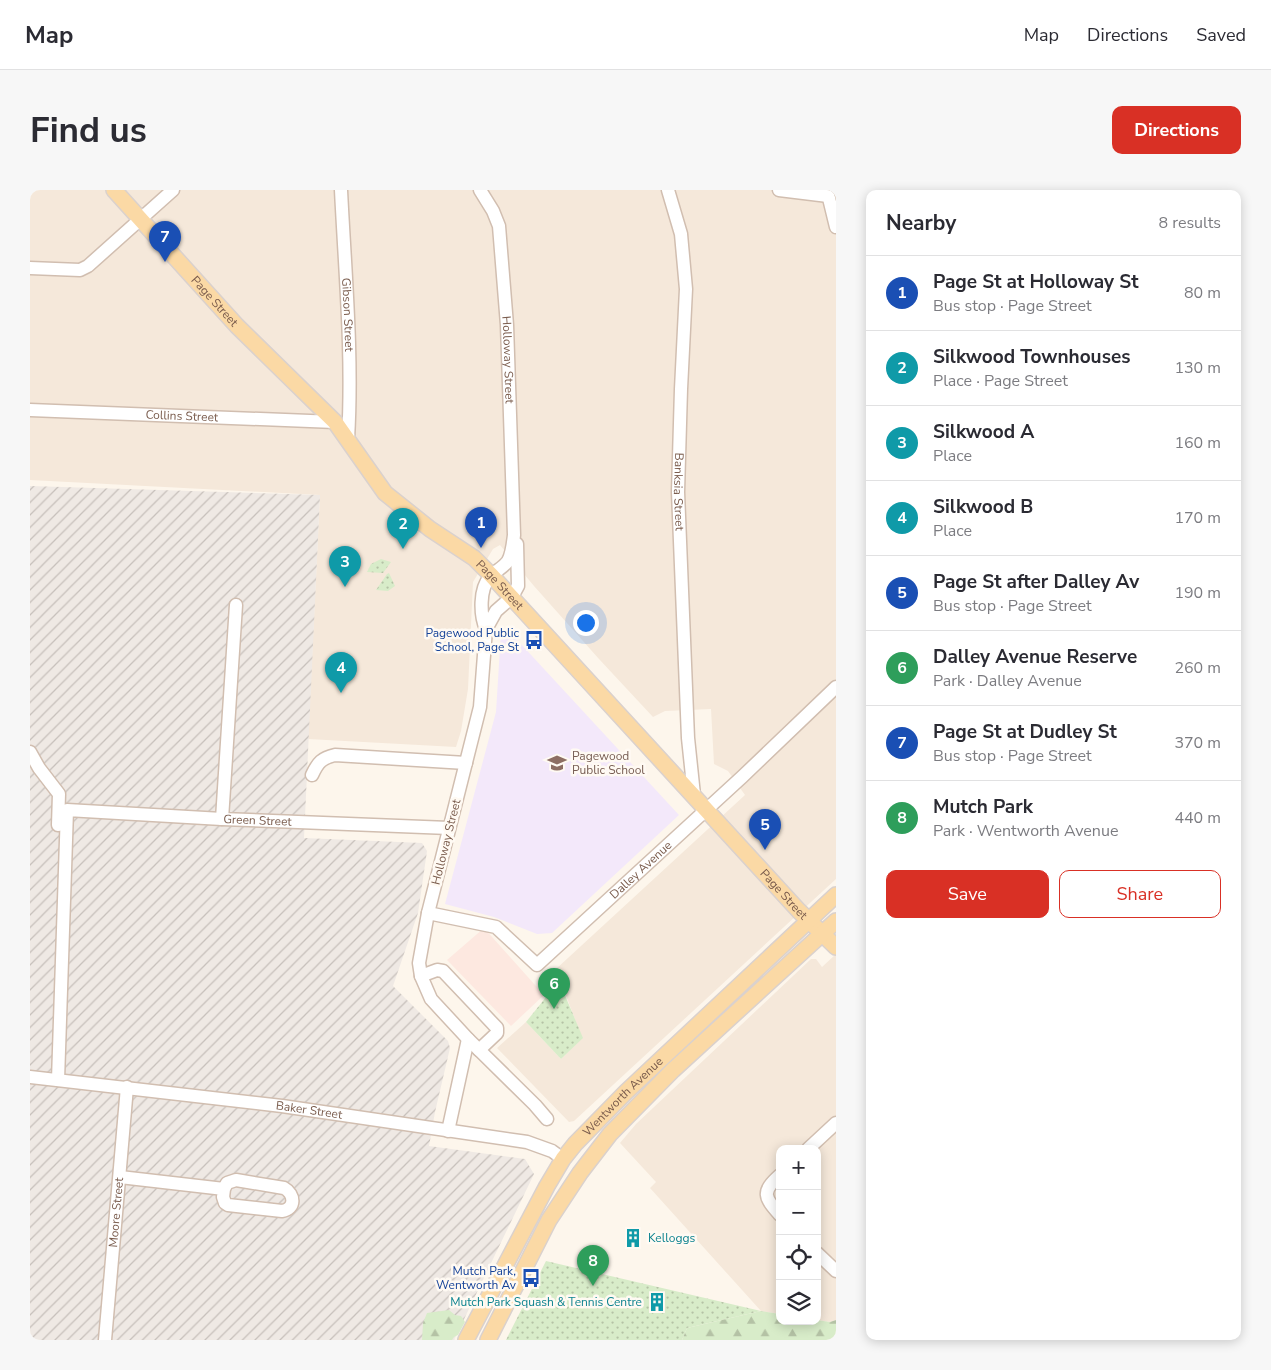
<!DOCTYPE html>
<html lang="en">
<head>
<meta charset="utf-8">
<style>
	:root { --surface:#fff; --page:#f7f7f7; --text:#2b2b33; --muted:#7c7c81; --line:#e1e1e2; --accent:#d93025 }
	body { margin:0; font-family:"Nunito Sans",sans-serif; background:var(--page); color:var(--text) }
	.controls { position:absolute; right:15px; bottom:15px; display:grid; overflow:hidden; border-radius:10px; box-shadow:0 2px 12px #0003 }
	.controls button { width:45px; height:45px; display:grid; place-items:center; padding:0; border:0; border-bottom:1px solid var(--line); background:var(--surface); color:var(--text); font:25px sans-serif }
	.you { position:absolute; left:555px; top:432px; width:18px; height:18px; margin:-12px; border:4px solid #fff; border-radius:50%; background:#1a73e8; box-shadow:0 0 0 8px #1a73e833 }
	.badge { display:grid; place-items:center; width:32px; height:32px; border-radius:50%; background:var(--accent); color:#fff; font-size:16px; font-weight:700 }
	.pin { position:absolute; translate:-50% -41px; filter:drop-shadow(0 1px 2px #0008) }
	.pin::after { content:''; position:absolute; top:26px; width:18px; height:15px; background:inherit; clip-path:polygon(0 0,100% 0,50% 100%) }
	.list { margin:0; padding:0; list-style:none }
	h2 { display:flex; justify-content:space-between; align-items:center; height:65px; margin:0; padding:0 20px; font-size:21px }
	h2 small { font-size:16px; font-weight:400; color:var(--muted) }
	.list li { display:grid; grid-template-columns:32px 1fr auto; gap:15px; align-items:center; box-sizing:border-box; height:75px; padding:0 20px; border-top:1px solid var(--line) }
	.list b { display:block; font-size:19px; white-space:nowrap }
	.list p { margin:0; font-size:16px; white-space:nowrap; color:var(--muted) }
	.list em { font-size:16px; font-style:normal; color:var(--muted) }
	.actions { display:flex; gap:10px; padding:15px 20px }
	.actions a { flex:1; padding:11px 0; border:1px solid var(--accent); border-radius:10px; text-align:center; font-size:18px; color:var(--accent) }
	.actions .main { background:var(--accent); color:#fff }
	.icon { flex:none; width:28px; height:28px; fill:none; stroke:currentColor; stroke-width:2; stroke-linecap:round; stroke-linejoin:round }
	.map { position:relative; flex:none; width:806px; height:1150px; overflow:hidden; border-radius:10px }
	header { display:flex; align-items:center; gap:30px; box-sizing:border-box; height:70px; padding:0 25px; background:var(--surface); border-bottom:1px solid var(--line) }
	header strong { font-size:24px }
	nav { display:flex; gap:28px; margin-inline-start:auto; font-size:18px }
	.intro { display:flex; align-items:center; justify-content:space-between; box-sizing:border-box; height:120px; padding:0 30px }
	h1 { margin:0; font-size:35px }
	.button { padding:12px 22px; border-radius:10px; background:var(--accent); color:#fff; font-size:18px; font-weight:700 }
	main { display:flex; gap:30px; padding:0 30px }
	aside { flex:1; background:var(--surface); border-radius:10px; box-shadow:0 2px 12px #0003 }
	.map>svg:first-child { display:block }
	.residential { fill:#f5e8da }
	.commercial { fill:#fde8e0 }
	.industrial { fill:url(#industrial-furrows) }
	.education { fill:#f3e8fa }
	.grass { fill:url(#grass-dots) }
	.forest { fill:url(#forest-firs) }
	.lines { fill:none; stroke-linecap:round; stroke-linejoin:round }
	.minor-casing { stroke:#d1beb0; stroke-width:15 }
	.major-casing { stroke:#dad1cd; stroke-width:18 }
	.minor { stroke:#fff; stroke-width:12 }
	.major { stroke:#fbd9a5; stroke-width:15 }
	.labels { text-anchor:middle; stroke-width:5; stroke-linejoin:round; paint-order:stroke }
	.street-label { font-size:12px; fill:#7a5c4d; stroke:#fffaf3 }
	.transit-label { font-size:12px; fill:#164399; stroke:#fffaf3; text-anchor:end }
	.education-label { font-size:12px; fill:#785e54; stroke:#fffaf3; text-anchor:start }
	.culture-label { font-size:12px; fill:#0d838f; stroke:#fffaf3; text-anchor:start }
</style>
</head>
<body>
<header>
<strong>Map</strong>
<nav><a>Map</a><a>Directions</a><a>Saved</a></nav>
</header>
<div class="intro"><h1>Find us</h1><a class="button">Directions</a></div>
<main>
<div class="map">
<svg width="806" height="1150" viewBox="0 0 806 1150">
	<defs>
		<pattern id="industrial-furrows" width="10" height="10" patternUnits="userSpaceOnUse" patternTransform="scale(1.25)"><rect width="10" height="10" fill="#efe9e4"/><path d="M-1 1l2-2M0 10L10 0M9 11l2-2" fill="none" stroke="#c7c0bb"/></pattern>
		<pattern id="grass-dots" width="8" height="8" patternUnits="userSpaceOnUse" patternTransform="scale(1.25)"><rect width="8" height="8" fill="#d8ecc9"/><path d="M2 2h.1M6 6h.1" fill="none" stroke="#b4c2a5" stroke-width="1.8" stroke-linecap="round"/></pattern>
		<pattern id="forest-firs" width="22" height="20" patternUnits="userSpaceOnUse" patternTransform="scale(1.25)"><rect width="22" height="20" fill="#d8ecc9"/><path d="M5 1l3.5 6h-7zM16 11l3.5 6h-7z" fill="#b4c2a5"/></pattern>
	</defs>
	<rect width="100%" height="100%" fill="#fdf6ec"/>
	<g class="residential">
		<polygon points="0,0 806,0 806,689 544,931 539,932 467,858 496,832 531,869 552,848 526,779 715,605 698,581 684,574 681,519 635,521 623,527 569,469 504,396 470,355 463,359 443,392 438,499 431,541 426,557 278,549 290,305 0,290"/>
		<polygon points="806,764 806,1130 800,1132 787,1130 787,959 750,959 750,1124 731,1121 620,998 626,992 590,953 606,934 781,769 786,769 792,777"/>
	</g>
	<polygon class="commercial" points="454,738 514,805 481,836 417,770"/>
	<polygon class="industrial" points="0,296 290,305 274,648 392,653 397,661 388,723 363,796 418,851 420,858 405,922 399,956 495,969 504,984 424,1150 0,1150"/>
	<polygon class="education" points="478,440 649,625 522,743 507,744 464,727 415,714 466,522 471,442"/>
	<g class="grass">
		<polygon points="351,369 361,372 353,383 337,382 341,374"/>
		<polygon points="359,383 365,396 358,401 346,400 357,384"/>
		<polygon points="529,791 553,848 531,869 496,832"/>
		<polygon points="516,1071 731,1121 657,1138 652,1150 476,1150"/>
	</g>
	<g class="forest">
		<polygon points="419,1120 425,1125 431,1126 435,1132 428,1145 424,1147 422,1150 392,1150 393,1133 397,1123"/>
		<polygon points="731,1121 750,1124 750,1131 787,1130 800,1132 806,1130 806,1150 652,1150 657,1138"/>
	</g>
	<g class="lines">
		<g class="minor-casing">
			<g id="minor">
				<path id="s1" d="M311,0C315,82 323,166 318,249"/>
				<path id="s2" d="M450,0L463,21L469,36L477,135L484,345C483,353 482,364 478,371C473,378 465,381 460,387C449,399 450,425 456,439L450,517L398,723L389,773L391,786L401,809L438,849L505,915L517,929"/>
				<path id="s3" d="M638,0L651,44L656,99L651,199L648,302L658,548L664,605"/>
				<polyline points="749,0 798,6"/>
				<polyline points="797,0 806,37"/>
				<polyline points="0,78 50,80 58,76 143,0"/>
				<path id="s4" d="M0,220L305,232"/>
				<path id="s5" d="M206,415L192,629L419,638"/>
				<polyline points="456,439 466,421 482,407 488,396 487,354"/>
				<polyline points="0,562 9,578 29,604 28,635"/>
				<path d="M282,585C288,572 292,568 305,565L436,573"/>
				<path id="s6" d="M398,723L466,737L507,775L712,587L806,497"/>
				<polyline points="391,786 407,780 413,781 467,838 467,843 449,860"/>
				<path id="s7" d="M0,887L252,916L497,952L522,961L533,969"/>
				<polyline points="28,890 37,620 192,629"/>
				<polyline points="418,941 438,849"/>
				<polyline points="778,959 806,933"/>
				<path d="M750,985C731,1002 734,1007 750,1025"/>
				<path d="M90,987L194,999L197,993L206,990L254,998C265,1004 266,1019 252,1021L198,1015L195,1013L193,1007L194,999"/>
				<polyline points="787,1063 806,1081"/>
				<path id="s8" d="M75,1150L97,897"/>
			</g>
		</g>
		<g class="major-casing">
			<g id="major">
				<path id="s9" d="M84,0L207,136L305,232L355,303L400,339L444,368L461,385L769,721L806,757"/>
				<path id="s10" d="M436,1150L517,996L533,969L545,954L596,902L806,705"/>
				<polyline points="458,1150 519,1030 550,983 580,944 643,880 806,731"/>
			</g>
		</g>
		<use href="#minor" class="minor"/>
		<use href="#major" class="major"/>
	</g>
	<defs>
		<g id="bus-bare" transform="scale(1.5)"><path d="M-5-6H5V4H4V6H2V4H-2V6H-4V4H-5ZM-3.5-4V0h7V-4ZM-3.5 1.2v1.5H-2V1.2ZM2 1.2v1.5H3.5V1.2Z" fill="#1a4fb4" stroke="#fffaf3" stroke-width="2.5" paint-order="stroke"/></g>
		<g id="school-bare" transform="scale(1.5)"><path d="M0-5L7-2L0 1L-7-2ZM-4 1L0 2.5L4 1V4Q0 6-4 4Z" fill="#8d6e63" stroke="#fffaf3" stroke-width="2.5" paint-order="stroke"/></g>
		<g id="building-bare" transform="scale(1.5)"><path d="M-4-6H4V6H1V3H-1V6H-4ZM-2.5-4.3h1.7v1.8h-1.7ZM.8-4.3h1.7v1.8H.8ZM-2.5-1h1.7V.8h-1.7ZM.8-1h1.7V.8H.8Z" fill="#0f9aa8" stroke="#fffaf3" stroke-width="2.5" paint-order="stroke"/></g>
	</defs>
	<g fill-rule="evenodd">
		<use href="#bus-bare" x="504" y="450"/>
		<use href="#school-bare" x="527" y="573"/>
		<use href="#building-bare" x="603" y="1048"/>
		<use href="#bus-bare" x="501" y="1088"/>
		<use href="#building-bare" x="627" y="1112"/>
	</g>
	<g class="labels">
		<g class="street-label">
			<text dy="4" stroke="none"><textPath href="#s9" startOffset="150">Page Street</textPath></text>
			<text dy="4" stroke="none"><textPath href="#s1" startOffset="125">Gibson Street</textPath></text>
			<text dy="4" stroke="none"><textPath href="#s2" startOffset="175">Holloway Street</textPath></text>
			<text dy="4" stroke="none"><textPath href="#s4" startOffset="152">Collins Street</textPath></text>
			<text dy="4" stroke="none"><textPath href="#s3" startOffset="304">Banksia Street</textPath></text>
			<text dy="4" stroke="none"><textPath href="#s9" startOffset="555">Page Street</textPath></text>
			<text dy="4" stroke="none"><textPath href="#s5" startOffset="250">Green Street</textPath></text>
			<text transform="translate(416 652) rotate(-76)" y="4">Holloway Street</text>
			<text dy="4" stroke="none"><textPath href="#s6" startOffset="266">Dalley Avenue</textPath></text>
			<text dy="4" stroke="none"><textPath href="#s9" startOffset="975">Page Street</textPath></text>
			<text dy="4" stroke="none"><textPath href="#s10" startOffset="292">Wentworth Avenue</textPath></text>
			<text dy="4" stroke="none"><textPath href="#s7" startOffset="281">Baker Street</textPath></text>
			<text dy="4" stroke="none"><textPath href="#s8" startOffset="128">Moore Street</textPath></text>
		</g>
		<g class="transit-label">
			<text x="489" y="447">Pagewood Public<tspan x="489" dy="14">School, Page St</tspan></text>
			<text x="486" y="1085">Mutch Park,<tspan x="486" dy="14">Wentworth Av</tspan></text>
		</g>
		<g class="education-label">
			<text x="542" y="570">Pagewood<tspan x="542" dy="14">Public School</tspan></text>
		</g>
		<g class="culture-label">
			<text x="618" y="1052">Kelloggs</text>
			<text x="612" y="1116" text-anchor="end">Mutch Park Squash &amp; Tennis Centre</text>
		</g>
	</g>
</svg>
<div class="controls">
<button>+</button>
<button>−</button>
<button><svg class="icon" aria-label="locate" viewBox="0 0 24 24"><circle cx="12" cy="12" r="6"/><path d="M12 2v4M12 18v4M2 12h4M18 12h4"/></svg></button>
<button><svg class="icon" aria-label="layers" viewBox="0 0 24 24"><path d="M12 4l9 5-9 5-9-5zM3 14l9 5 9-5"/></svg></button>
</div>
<div class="you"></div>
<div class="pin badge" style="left:451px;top:358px;background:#1a4fb4">1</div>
<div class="pin badge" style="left:373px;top:359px;background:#0f9aa8">2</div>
<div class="pin badge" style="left:315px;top:397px;background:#0f9aa8">3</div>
<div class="pin badge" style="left:311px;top:503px;background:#0f9aa8">4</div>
<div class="pin badge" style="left:735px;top:660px;background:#1a4fb4">5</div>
<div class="pin badge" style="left:524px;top:819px;background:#2e9e5b">6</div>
<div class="pin badge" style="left:135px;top:72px;background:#1a4fb4">7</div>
<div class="pin badge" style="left:563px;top:1096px;background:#2e9e5b">8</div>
</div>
<aside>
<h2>Nearby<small>8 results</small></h2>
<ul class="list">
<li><span class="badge" style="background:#1a4fb4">1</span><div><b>Page St at Holloway St</b><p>Bus stop · Page Street</p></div><em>80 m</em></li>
<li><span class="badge" style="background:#0f9aa8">2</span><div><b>Silkwood Townhouses</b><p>Place · Page Street</p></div><em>130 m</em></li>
<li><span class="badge" style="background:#0f9aa8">3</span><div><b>Silkwood A</b><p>Place</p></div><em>160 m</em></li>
<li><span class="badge" style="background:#0f9aa8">4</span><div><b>Silkwood B</b><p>Place</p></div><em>170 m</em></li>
<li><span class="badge" style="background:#1a4fb4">5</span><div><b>Page St after Dalley Av</b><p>Bus stop · Page Street</p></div><em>190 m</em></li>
<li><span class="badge" style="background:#2e9e5b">6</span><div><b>Dalley Avenue Reserve</b><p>Park · Dalley Avenue</p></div><em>260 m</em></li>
<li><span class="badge" style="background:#1a4fb4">7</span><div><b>Page St at Dudley St</b><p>Bus stop · Page Street</p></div><em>370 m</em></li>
<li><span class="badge" style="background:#2e9e5b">8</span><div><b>Mutch Park</b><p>Park · Wentworth Avenue</p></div><em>440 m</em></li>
</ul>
<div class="actions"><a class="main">Save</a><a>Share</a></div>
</aside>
</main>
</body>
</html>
